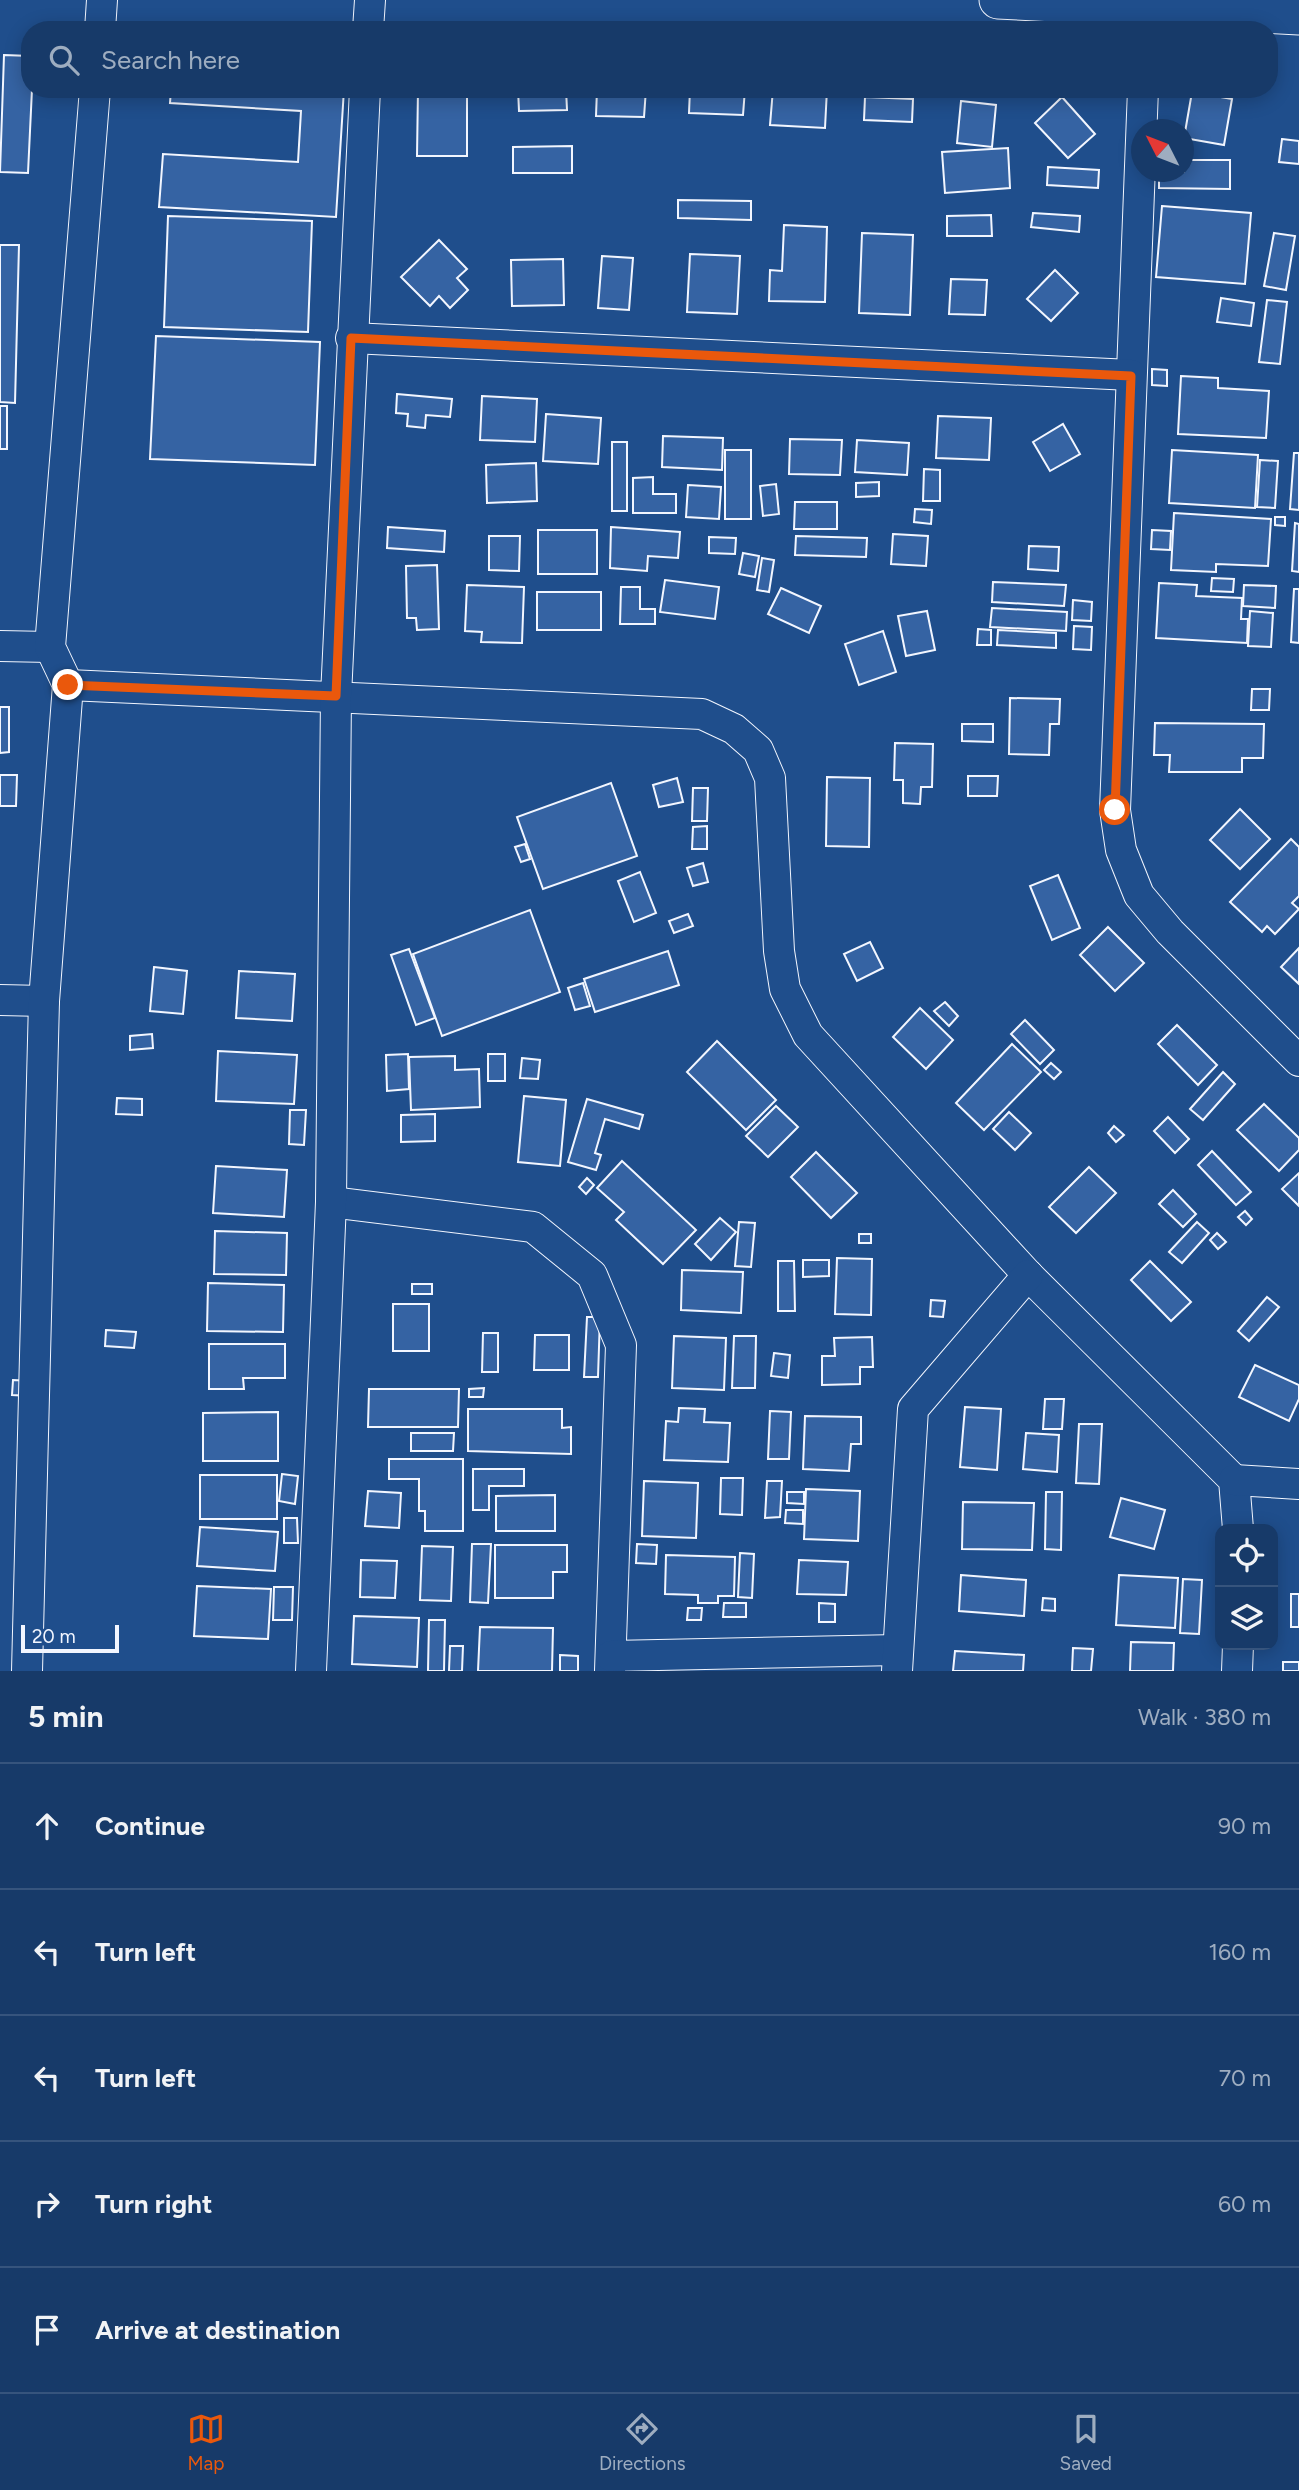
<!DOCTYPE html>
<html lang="en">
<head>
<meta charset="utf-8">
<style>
	:root { --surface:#173a69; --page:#20416f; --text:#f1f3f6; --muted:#9eadc0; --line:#36547d; --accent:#ea580c }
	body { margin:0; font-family:Figtree,sans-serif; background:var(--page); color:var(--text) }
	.controls { position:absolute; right:21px; bottom:21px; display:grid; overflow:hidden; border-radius:14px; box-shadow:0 4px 18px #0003 }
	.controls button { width:63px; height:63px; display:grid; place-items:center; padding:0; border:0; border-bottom:2px solid var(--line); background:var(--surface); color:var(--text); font:35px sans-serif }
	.compass { position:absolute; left:1131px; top:119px; width:63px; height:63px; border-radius:50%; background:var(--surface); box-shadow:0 4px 18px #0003; rotate:312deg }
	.scale { position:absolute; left:21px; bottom:18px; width:98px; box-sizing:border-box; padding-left:7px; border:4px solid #f2f6ff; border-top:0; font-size:19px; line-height:24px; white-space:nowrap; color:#f2f6ff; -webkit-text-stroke:5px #1f4e8c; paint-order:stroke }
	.stop { position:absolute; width:21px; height:21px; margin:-16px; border:5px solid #ea580c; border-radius:50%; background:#fff }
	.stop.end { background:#ea580c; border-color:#fff; box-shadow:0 2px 7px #0008 }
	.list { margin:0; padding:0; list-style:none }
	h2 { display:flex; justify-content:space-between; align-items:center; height:91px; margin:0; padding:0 28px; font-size:30px }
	h2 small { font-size:23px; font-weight:400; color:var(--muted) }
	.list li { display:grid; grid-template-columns:46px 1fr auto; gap:21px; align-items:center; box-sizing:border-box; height:126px; padding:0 28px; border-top:2px solid var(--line) }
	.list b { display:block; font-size:26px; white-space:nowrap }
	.list em { font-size:23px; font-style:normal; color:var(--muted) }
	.icon { flex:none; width:38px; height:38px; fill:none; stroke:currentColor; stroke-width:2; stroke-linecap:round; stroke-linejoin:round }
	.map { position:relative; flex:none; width:1299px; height:1671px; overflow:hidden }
	.search { position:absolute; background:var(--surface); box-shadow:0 4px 18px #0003; left:21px; right:21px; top:21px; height:77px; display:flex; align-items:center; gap:18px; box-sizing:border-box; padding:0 24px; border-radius:28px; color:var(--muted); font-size:26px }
	.sheet { height:721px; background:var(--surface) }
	nav { display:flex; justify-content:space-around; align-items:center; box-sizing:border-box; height:98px; border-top:2px solid var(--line); background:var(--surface); font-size:19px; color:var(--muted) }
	nav a { display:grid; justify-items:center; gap:4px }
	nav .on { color:var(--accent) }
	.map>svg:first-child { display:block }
	.building { fill:#3563a3; stroke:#f2f6ff; stroke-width:2 }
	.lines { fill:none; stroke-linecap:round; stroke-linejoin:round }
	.minor-casing { stroke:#f2f6ff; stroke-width:32 }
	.tertiary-casing { stroke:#f2f6ff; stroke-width:39 }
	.minor { stroke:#1f4e8c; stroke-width:30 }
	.tertiary { stroke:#1f4e8c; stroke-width:37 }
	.route { stroke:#ea580c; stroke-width:9 }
</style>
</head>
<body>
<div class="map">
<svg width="1299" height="1671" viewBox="0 0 1299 1671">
	<rect width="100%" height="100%" fill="#1f4e8c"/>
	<g class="building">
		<polygon points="4,55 30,56 32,89 28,173 0,172"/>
		<polygon points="171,89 344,89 336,217 159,207 163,154 298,162 301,111 170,103"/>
		<polygon points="418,89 467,89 467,156 417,156"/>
		<polygon points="518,89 566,89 567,110 519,111"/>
		<polygon points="597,89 646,89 644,117 596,116"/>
		<polygon points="690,89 745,89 743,115 689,113"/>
		<polygon points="773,89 827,89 825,128 770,125"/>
		<polygon points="1192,92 1232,99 1224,145 1184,138"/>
		<polygon points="865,97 913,99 912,122 864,120"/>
		<polygon points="1062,97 1095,134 1068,158 1035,123"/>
		<polygon points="961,101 996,105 992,147 957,143"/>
		<polygon points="1282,139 1299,141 1299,164 1279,162"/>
		<polygon points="572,146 572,173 513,173 513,147"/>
		<polygon points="1008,148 1010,188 945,193 942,152"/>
		<polygon points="1184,160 1230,160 1230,189 1159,188 1159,172 1184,172"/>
		<polygon points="1048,167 1099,170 1098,188 1047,185"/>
		<polygon points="678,200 751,201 751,220 678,218"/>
		<polygon points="1162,206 1251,213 1245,284 1156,277"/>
		<polygon points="1033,213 1080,216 1079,232 1031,227"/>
		<polygon points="991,215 992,236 947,236 947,216"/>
		<polygon points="168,216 312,221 308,332 164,327"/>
		<polygon points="784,225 827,227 825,302 769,301 770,270 782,271"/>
		<polygon points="862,233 913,235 910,315 859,313"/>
		<polygon points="1274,233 1295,236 1286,290 1264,286"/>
		<polygon points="439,240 467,269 457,278 468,290 450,308 439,296 430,306 401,277"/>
		<polygon points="0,245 19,245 15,403 0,402"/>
		<polygon points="690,254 740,256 737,314 687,312"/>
		<polygon points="602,256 633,258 629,310 598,308"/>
		<polygon points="563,259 564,305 512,306 511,260"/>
		<polygon points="1055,270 1078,293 1051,321 1027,299"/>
		<polygon points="951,279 987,280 985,315 949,314"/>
		<polygon points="1221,298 1254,303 1251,326 1217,322"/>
		<polygon points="1267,300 1287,302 1280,364 1259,362"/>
		<polygon points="156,336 320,342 315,465 150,459"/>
		<polygon points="1152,369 1167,370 1167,386 1152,385"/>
		<polygon points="1181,376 1218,378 1218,388 1269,391 1266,438 1178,434"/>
		<polygon points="397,394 452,399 450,417 426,415 425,428 407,426 408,414 396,413"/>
		<polygon points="482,396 537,399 535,442 480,440"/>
		<rect x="0" y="406" width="7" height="43"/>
		<polygon points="546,414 601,418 598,464 543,461"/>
		<polygon points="938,416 991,418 989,460 936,458"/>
		<polygon points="1063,424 1080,454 1050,471 1033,442"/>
		<polygon points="663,436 723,438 722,470 662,467"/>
		<polygon points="790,439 842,440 840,475 789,474"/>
		<polygon points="857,440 909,443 907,475 855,472"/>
		<rect x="612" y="442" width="15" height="69"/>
		<rect x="725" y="450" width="26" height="69"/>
		<polygon points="1172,450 1258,455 1255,508 1169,503"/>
		<polygon points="1294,453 1299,453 1299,510 1290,509"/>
		<polygon points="1260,460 1278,461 1275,508 1257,507"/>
		<polygon points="536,463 537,501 487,503 486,465"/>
		<polygon points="924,469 940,470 940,501 923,501"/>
		<polygon points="653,477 653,494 676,494 676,513 633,513 633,478"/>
		<polygon points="879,482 879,496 856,497 856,483"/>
		<polygon points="776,484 779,514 763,516 760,486"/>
		<polygon points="688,485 721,487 719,519 686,517"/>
		<polygon points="795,502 837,502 837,529 794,529"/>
		<polygon points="915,509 932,510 931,524 914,522"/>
		<polygon points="1174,513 1271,519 1268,566 1216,564 1216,572 1171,570"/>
		<polygon points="1275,517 1285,517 1285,526 1275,525"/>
		<polygon points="1295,523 1299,524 1299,572 1292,571"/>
		<polygon points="388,527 445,531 444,552 387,548"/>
		<polygon points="611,527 680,532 678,558 648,556 647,571 610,568"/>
		<rect x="538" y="530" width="59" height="44"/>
		<polygon points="1152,530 1171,531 1170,550 1151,549"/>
		<polygon points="893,534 928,536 926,566 891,564"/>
		<polygon points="489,536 520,536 519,571 489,570"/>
		<polygon points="796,536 867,538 866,557 795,555"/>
		<polygon points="709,537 736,538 735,554 709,553"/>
		<polygon points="1029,546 1059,547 1058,571 1028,569"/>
		<polygon points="743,553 759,556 755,577 739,574"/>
		<polygon points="762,558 774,560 769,592 757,590"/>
		<polygon points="437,565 439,629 417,630 416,618 407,618 406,566"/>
		<polygon points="1212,578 1234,579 1233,592 1211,591"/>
		<polygon points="665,580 719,587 715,619 660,612"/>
		<polygon points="993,582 1066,585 1064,606 992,602"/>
		<polygon points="1159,583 1197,585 1196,596 1242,598 1241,619 1248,619 1247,643 1156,638"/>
		<polygon points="467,585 524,587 522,643 481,642 482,632 465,631"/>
		<polygon points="1244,585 1276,586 1275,608 1243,606"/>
		<polygon points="621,587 640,587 640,609 655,609 655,624 620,624"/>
		<polygon points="781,588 821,606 809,633 768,614"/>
		<polygon points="1294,589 1299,589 1299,643 1291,642"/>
		<rect x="537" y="592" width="64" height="38"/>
		<polygon points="1073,600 1092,602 1091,621 1072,620"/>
		<polygon points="992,608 1067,612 1066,631 990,627"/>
		<polygon points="927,611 935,650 906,656 898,616"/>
		<polygon points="1250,611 1273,613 1271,647 1248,646"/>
		<polygon points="1074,626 1092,627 1091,650 1073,649"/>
		<polygon points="978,629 991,630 991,645 977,645"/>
		<polygon points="998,630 1056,633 1056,648 997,645"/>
		<polygon points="883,631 896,672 859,685 845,644"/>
		<polygon points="1252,689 1270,689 1269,710 1251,710"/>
		<polygon points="1010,698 1060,699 1059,724 1050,724 1049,755 1009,754"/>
		<polygon points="0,707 9,707 9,752 0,753"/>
		<polygon points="1155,723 1264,724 1263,758 1242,758 1242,772 1169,772 1170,755 1154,755"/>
		<polygon points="962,724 993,724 993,742 962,741"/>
		<polygon points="895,743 933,744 932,787 921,787 920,804 903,803 903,780 894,780"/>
		<polygon points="0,775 17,775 16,806 0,806"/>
		<polygon points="968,776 998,776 997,796 968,796"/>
		<polygon points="827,777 870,778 869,847 826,846"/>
		<polygon points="677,778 683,802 659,807 653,785"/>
		<polygon points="611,783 637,856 543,889 517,817"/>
		<polygon points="693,788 708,788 707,821 692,821"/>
		<polygon points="1240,809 1270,839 1240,869 1210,840"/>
		<polygon points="707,826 707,849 692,849 693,827"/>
		<polygon points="1291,839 1299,847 1299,896 1292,903 1299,909 1275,934 1267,926 1262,932 1230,902"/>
		<polygon points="525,844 530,859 521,862 515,847"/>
		<polygon points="703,863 708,882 693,886 687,868"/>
		<polygon points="640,872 656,913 634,922 618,881"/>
		<polygon points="1058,875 1080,928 1052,940 1030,886"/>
		<polygon points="530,910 560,992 442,1036 413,954"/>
		<polygon points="688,914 693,926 674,933 669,921"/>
		<polygon points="1108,927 1144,963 1115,991 1080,955"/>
		<polygon points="870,942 883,968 857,981 844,954"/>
		<polygon points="1299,948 1299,984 1281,967"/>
		<polygon points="409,949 435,1018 416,1025 391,955"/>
		<polygon points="668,951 679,985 595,1012 584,979"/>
		<polygon points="154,967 187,971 183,1014 150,1011"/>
		<polygon points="239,971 295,974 292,1021 236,1018"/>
		<polygon points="583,983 590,1006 575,1010 568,988"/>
		<polygon points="945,1002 958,1016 949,1026 934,1011"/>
		<polygon points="920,1008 953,1040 926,1069 893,1037"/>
		<polygon points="1025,1020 1054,1050 1040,1064 1011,1034"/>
		<polygon points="1177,1025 1217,1065 1198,1085 1158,1044"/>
		<polygon points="152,1034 153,1048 130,1050 130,1036"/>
		<polygon points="717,1041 776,1100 746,1130 687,1072"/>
		<polygon points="1012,1044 1041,1072 984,1130 956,1103"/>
		<polygon points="218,1051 297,1055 294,1104 216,1101"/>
		<polygon points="408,1054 409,1089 387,1091 386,1055"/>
		<rect x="488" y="1054" width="17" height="27"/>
		<polygon points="455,1056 455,1070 479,1069 480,1107 411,1110 409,1057"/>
		<polygon points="522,1058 540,1060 538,1079 520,1078"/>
		<polygon points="1051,1063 1061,1072 1054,1079 1044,1070"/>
		<polygon points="1223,1072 1235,1084 1203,1120 1190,1109"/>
		<polygon points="524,1096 566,1100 560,1166 518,1162"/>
		<polygon points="117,1098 142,1099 142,1115 116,1114"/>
		<polygon points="587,1099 643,1115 639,1129 605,1119 595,1153 601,1155 596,1170 568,1162"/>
		<polygon points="1264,1104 1299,1138 1299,1150 1279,1171 1237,1130"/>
		<polygon points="776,1106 798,1127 768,1157 746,1136"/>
		<polygon points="290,1110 306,1110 304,1145 289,1144"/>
		<polygon points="1009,1112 1031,1133 1015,1150 993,1129"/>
		<polygon points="435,1114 435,1141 401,1142 401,1115"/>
		<polygon points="1168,1117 1189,1139 1175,1153 1154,1131"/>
		<polygon points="1114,1126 1124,1135 1116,1142 1108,1133"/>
		<polygon points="1212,1151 1251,1192 1236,1205 1198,1165"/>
		<polygon points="816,1152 857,1193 831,1218 791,1177"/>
		<polygon points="622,1161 696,1230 663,1264 616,1220 624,1212 597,1188"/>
		<polygon points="216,1166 287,1170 284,1217 213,1213"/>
		<polygon points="1089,1167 1116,1193 1076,1233 1049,1207"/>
		<polygon points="1299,1173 1299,1206 1282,1189"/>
		<polygon points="587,1178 594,1185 586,1194 579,1187"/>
		<polygon points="1173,1190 1196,1214 1183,1227 1159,1204"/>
		<polygon points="1245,1211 1252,1219 1246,1225 1238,1217"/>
		<polygon points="720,1218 736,1232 711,1260 695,1244"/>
		<polygon points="739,1222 755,1223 751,1267 735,1266"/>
		<polygon points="1197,1222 1209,1233 1182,1263 1169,1252"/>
		<polygon points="215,1231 287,1233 286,1275 214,1274"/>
		<polygon points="1217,1233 1226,1242 1218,1249 1210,1240"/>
		<rect x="859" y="1234" width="12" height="9"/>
		<polygon points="837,1258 872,1259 871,1315 835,1314"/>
		<polygon points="803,1260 829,1260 829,1276 803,1277"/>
		<polygon points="778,1261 794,1261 795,1311 778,1311"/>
		<polygon points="1150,1261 1191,1302 1171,1321 1131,1280"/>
		<polygon points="682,1270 743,1272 741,1313 681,1310"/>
		<polygon points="208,1283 284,1285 283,1332 207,1331"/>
		<rect x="412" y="1284" width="20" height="10"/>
		<polygon points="1267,1297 1279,1307 1249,1341 1238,1331"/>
		<polygon points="931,1300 945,1301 943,1317 930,1316"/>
		<rect x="393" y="1304" width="36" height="47"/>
		<polygon points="587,1317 600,1317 598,1377 584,1377"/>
		<polygon points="106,1330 136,1332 134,1348 105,1346"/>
		<polygon points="483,1333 498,1333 498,1372 482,1372"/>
		<polygon points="535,1335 569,1335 569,1370 534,1370"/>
		<polygon points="674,1336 726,1338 724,1390 672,1388"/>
		<polygon points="734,1336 756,1336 755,1388 732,1388"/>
		<polygon points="872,1337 873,1367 860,1367 860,1384 822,1385 822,1356 835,1356 834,1338"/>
		<polygon points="209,1344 285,1344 285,1378 243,1378 244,1389 209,1389"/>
		<polygon points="774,1353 790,1355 788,1378 771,1376"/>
		<polygon points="1255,1365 1299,1385 1299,1399 1289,1421 1239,1397"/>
		<polygon points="13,1380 31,1381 30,1396 12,1395"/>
		<polygon points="484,1388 483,1397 469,1397 469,1389"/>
		<polygon points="369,1389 459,1389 458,1427 368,1427"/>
		<polygon points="1045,1399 1064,1399 1062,1429 1043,1429"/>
		<polygon points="965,1407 1001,1409 997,1470 960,1467"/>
		<polygon points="679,1408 705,1409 704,1422 730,1423 728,1462 664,1460 666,1421 678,1422"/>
		<polygon points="468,1409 562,1409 562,1428 571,1427 571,1454 468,1451"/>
		<polygon points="770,1411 791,1412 789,1459 768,1459"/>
		<polygon points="278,1412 278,1461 203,1461 203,1413"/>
		<polygon points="805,1416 861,1417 861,1444 851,1444 849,1471 803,1469"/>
		<polygon points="1079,1424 1102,1424 1099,1484 1076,1483"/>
		<polygon points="411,1433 454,1433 453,1451 411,1451"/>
		<polygon points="1026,1433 1059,1435 1057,1472 1023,1469"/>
		<polygon points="389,1459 463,1459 463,1531 425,1531 425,1511 419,1511 419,1479 389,1479"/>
		<polygon points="473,1469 524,1469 524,1486 489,1486 489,1510 473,1510"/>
		<polygon points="282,1474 298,1476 295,1504 279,1501"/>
		<rect x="200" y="1475" width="77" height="44"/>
		<polygon points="721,1478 743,1478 742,1515 720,1514"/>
		<polygon points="644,1481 698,1483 696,1538 642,1536"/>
		<polygon points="767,1481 782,1481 780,1517 765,1518"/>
		<polygon points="806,1489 860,1491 858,1541 804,1539"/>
		<polygon points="368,1491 401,1493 399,1528 365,1526"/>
		<polygon points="787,1492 804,1492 804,1504 787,1503"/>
		<polygon points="1046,1492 1062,1492 1061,1550 1045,1549"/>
		<polygon points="555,1495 555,1531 496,1531 496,1496"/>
		<polygon points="1121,1498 1165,1510 1154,1549 1110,1537"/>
		<polygon points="963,1502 1034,1503 1032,1550 962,1549"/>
		<polygon points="786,1510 803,1510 803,1524 785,1523"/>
		<polygon points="284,1518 297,1518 298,1543 284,1543"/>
		<polygon points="200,1527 278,1532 275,1571 197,1566"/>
		<polygon points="472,1544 491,1544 488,1603 470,1602"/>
		<polygon points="637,1544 657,1545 656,1564 636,1563"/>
		<polygon points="495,1545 567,1545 567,1572 553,1572 553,1598 495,1598"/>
		<polygon points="422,1546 453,1547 451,1601 420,1600"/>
		<polygon points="740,1553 754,1554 752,1598 738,1597"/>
		<polygon points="666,1555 735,1557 734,1596 718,1596 718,1603 698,1603 698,1595 665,1594"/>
		<polygon points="361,1560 397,1561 395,1598 360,1597"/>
		<polygon points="799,1560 848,1562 846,1595 797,1594"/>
		<polygon points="961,1575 1026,1580 1024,1616 959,1611"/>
		<polygon points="1119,1575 1178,1578 1175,1628 1116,1625"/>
		<polygon points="1183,1579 1202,1580 1199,1634 1180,1633"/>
		<polygon points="197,1586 271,1589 268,1639 194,1636"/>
		<polygon points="274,1587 293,1587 292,1620 273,1620"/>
		<rect x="1291" y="1594" width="8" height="33"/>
		<polygon points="1043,1598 1055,1599 1055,1611 1042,1610"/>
		<polygon points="724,1603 746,1603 746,1617 723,1617"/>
		<polygon points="819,1603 835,1604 835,1622 819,1622"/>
		<polygon points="688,1608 702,1608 701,1620 687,1620"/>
		<polygon points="354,1616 419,1618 417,1667 352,1664"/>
		<polygon points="429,1620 445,1620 444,1671 428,1671"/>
		<polygon points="480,1627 553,1628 552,1671 478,1671"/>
		<polygon points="1131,1642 1174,1643 1173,1671 1130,1671"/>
		<polygon points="450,1646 463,1646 462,1671 449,1671"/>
		<polygon points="1073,1648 1093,1649 1091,1671 1072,1671"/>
		<polygon points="955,1651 1024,1655 1023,1671 953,1671"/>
		<polygon points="560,1655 578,1656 578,1671 560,1671"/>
		<rect x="1283" y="1662" width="16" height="9"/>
	</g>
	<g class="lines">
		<g class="minor-casing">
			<g id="minor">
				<polyline points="100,30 102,0"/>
				<polyline points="368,30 370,0"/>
				<polyline points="1143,89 1115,810 1121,850 1139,895 1170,932 1299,1061"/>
				<polyline points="351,338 1131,375"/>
				<polyline points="0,646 50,647"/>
				<polyline points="68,685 702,714 734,729 758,750 770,778 779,951 785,989 808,1035 1028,1275 1234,1480 1238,1529"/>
				<polyline points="0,1000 44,1001"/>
				<polyline points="331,1202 533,1227 592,1275 621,1345 610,1671"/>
				<polyline points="1234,1480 1299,1484"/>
				<polyline points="611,1656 898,1650"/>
				<polyline points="27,1671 44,1001 68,685 50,647 95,89"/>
				<polyline points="311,1671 331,1202 336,696 365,89"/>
				<polyline points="897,1671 913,1409 1028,1275"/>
				<polyline points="1237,1671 1238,1645"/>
			</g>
		</g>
		<g class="tertiary-casing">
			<polyline id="tertiary" points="998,0 1299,16"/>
		</g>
		<use href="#minor" class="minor"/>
		<use href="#tertiary" class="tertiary"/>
	</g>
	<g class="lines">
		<polyline class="route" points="68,685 336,696 351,338 1131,376 1115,810"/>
	</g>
</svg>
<div class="controls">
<button><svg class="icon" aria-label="locate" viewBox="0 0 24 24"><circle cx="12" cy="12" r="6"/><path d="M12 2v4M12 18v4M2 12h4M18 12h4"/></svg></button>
<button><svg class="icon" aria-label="layers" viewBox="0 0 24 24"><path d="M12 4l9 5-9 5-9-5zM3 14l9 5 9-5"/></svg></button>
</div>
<svg class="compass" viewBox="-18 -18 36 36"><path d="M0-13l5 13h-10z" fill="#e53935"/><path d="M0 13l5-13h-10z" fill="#9eadc0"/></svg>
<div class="scale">20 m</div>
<div class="stop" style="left:1115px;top:810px"></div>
<div class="stop end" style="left:68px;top:685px"></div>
<div class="search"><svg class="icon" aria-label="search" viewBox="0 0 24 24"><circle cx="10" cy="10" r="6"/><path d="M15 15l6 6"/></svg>Search here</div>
</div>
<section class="sheet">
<h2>5 min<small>Walk · 380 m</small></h2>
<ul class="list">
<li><svg class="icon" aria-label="ahead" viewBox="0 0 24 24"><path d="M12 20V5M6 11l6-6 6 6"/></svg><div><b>Continue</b></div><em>90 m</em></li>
<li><svg class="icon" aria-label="left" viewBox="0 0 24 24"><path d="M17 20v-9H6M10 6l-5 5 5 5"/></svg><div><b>Turn left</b></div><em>160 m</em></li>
<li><svg class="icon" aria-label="left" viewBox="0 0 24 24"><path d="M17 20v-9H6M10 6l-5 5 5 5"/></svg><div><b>Turn left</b></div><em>70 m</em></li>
<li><svg class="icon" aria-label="right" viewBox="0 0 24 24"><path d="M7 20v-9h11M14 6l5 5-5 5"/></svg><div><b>Turn right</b></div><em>60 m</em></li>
<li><svg class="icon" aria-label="arrive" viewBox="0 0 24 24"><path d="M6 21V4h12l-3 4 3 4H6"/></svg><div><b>Arrive at destination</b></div></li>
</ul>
</section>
<nav>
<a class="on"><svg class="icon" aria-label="map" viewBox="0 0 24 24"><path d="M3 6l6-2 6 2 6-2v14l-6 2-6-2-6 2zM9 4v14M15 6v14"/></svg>Map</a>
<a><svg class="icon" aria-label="directions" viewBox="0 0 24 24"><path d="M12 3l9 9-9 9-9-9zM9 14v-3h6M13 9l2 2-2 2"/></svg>Directions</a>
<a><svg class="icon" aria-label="saved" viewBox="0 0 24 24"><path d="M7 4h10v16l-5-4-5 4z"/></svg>Saved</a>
</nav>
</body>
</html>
